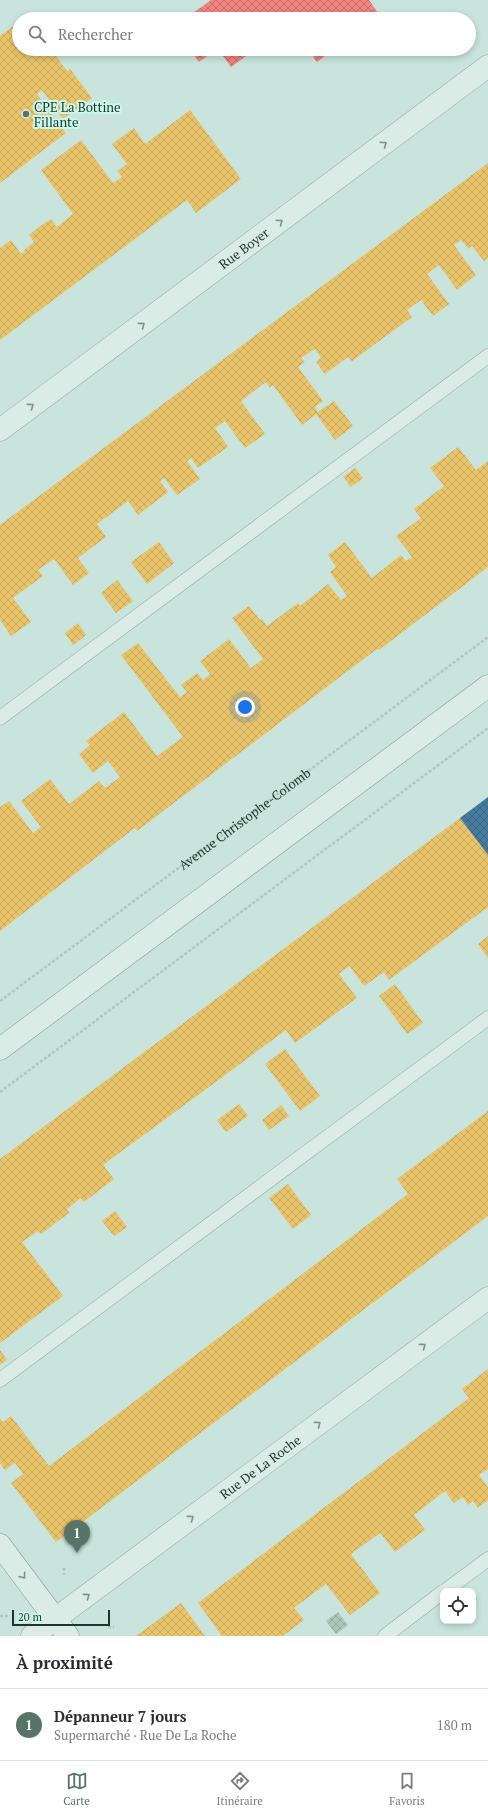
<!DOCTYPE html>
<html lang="fr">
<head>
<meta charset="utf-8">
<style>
	:root { --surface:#fff; --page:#f7f7f7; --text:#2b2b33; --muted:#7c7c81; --line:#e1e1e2; --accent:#587468 }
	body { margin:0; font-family:"PT Serif",serif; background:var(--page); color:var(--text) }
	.controls { position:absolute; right:12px; bottom:12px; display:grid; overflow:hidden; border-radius:8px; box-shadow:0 2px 6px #0003 }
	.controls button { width:36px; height:36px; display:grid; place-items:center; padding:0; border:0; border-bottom:1px solid var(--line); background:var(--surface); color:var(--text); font:20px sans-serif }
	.scale { position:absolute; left:12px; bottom:10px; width:98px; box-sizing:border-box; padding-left:4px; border:2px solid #1b3729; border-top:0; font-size:11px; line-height:14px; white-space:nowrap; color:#1b3729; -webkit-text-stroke:3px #ccf7eb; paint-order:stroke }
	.you { position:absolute; left:245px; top:707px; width:14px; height:14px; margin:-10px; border:3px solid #fff; border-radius:50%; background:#1a73e8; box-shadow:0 0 0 6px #1a73e833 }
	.badge { display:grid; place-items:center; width:26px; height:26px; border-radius:50%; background:var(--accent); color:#fff; font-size:13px; font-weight:700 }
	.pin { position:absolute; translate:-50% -33px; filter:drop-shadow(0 1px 2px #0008) }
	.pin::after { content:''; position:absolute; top:21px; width:14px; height:12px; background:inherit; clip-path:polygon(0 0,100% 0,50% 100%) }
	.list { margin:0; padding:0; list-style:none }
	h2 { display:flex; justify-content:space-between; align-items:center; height:52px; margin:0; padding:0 16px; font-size:17px }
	h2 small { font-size:13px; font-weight:400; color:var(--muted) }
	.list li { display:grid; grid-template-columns:26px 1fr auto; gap:12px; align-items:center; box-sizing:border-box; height:72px; padding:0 16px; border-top:1px solid var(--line) }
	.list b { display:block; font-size:15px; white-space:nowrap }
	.list p { margin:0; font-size:13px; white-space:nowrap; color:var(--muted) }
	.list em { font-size:13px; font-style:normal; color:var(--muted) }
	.icon { flex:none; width:22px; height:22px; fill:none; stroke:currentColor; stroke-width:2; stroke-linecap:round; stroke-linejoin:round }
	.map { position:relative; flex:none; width:488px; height:1636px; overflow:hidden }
	.search { position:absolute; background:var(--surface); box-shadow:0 2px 6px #0003; left:12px; right:12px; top:12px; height:44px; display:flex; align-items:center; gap:10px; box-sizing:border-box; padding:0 14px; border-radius:22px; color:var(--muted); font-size:15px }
	.sheet { height:124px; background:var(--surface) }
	nav { display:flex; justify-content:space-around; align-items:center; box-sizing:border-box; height:56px; border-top:1px solid var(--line); background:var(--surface); font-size:11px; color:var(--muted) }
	nav a { display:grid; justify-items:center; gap:2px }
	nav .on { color:var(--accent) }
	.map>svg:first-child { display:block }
	.homes { fill:url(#homes-cross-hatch) }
	.health { fill:url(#health-cross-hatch) }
	.public { fill:url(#public-cross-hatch) }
	.building { fill:url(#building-cross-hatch) }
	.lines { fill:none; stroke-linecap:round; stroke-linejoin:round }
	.lane-casing { stroke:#92a9a1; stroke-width:15 }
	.street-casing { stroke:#92a9a1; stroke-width:23 }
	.secondary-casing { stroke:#829890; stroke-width:23 }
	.path { stroke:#b2c4bd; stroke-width:2.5; stroke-dasharray:3 2; stroke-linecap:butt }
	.lane { stroke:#dbece6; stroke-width:14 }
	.street { stroke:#dbece6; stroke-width:22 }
	.secondary { stroke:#dbece6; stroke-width:22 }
	.oneway { stroke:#7b9288 }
	.poi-dot { fill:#587468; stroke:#ccf7eb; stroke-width:1.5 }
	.labels { text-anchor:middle; stroke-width:4; stroke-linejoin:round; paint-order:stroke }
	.poi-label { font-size:13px; fill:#1b3729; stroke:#ccf7eb; text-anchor:start }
	.street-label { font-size:13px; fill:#1b3729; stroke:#ccf7eb }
</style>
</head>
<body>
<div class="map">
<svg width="488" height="1636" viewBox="0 0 488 1636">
	<defs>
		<pattern id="homes-cross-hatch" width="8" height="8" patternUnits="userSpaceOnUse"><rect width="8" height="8" fill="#e9c46a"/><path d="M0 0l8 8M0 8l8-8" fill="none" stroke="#c7a95c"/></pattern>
		<pattern id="health-cross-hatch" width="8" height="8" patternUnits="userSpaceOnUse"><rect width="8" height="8" fill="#f28482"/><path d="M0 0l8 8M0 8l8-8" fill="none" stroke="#c36d6a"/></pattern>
		<pattern id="public-cross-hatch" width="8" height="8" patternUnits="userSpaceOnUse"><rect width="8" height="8" fill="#457b9d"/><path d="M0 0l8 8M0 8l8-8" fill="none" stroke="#396680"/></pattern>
		<pattern id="building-cross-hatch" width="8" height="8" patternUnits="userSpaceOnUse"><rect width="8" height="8" fill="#a9c8ba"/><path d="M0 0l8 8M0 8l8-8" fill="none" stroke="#91aca0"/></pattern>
	</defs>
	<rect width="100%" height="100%" fill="#c8e4dc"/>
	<g class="homes">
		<polygon points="19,22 19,49 51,49 67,71 70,69 92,98 63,119 42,90 37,94 66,133 0,183 0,36"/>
		<polygon points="190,110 241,179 196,213 187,200 0,340 0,248 11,240 21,254 25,251 24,250 34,242 29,235 39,227 51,219 57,227 73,214 41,170 81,140 113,183 122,177 117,171 127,164 112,144 134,128 145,144"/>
		<polygon points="488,163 488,258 484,261 472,246 469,249 461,240 454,245 476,275 457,290 439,265 427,274 449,304 433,316 421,300 407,310 412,317 352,361 348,357 325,374 316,362 321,358 315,349 301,358 305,362 298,367 323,401 315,407 318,412 334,401 353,426 335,440 316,414 302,425 273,385 270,388 266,382 241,401 265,434 245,448 225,421 215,428 228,447 198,468 191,458 187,461 200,479 177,495 164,478 160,481 168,492 138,515 128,501 97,524 106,537 78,558 89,573 73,585 54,559 38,570 43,576 13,598 31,622 11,636 0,620 0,525"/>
		<polygon points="458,447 476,470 488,461 488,567 379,650 377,649 349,670 137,831 135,828 0,931 0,807 9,801 33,833 41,827 21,801 50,779 69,804 99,781 105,788 120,777 108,761 93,773 79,754 90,745 86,741 124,712 157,756 183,737 121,655 138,643 180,697 187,692 181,685 197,673 203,680 210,674 200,661 229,639 251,668 263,659 232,618 249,606 260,620 262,619 267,626 298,603 300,606 328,584 341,600 347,596 330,572 336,567 328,555 345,542 372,578 401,555 406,561 412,557 396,536 421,518 414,509 444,486 430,468"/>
		<polygon points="355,468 363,478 351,487 343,477"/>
		<polygon points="159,542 174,563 147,584 131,562"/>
		<polygon points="117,580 133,601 116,613 101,593"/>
		<polygon points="78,623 86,635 73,645 65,633"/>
		<polygon points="460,818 488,855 488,907 389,980 384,972 364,986 349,966 339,974 357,998 295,1043 286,1030 103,1165 114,1179 84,1202 81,1198 67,1209 69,1213 41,1234 38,1231 22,1242 63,1296 0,1343 0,1159"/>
		<polygon points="488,936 488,958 478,944"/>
		<polygon points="395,984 423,1023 407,1034 379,996"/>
		<polygon points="285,1049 320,1096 300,1111 265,1064"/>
		<polygon points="239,1104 248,1116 226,1132 217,1120"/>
		<polygon points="281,1105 289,1116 269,1130 262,1120"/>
		<polygon points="488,1111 488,1216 56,1542 11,1483 23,1474 15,1463 5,1470 0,1463 0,1418 3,1422 11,1416 49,1466 408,1194 397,1179"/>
		<polygon points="288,1184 311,1215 293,1229 269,1198"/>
		<polygon points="115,1211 127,1227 114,1236 102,1221"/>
		<polygon points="0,1350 7,1360 0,1365"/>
		<polygon points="488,1369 488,1469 479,1475 488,1487 488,1500 478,1508 473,1501 468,1505 463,1497 454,1503 445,1491 414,1515 425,1530 395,1552 380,1533 351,1554 380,1593 350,1615 326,1584 294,1608 304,1620 283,1636 222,1636 198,1603 469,1398 462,1389"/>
		<polygon points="181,1603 205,1636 136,1636"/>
	</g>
	<g class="health">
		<polygon points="211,0 369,0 380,16 376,19 196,19 192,14"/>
		<polygon points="189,49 217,49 199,62"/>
		<polygon points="218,49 256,49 231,67"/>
		<polygon points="308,49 334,49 317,62"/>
	</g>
	<polygon class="public" points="488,797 488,855 460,818"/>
	<polygon class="building" points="338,1612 348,1625 336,1634 326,1621"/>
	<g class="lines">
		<g class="lane-casing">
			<g id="lane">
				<polyline points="0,718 488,356"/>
				<polyline points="0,1380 488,1018"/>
				<polyline points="445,1591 488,1559"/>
				<polyline points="385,1636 443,1592"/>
			</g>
		</g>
		<g class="street-casing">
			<g id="street">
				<path id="s2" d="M0,430L488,66"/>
				<path id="s3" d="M32,1636L488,1298"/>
			</g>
		</g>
		<g class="secondary-casing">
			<g id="secondary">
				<polyline points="0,1049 488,686"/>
				<polyline points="0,1545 68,1636"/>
			</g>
		</g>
		<g class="path">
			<path id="s1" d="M0,1001L488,637"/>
			<polyline points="0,1092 488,728"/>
			<polyline points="64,1568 64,1575"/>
			<polyline points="0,1616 10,1616"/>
			<polyline points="108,1627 114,1627"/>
		</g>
		<use href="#lane" class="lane"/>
		<use href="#street" class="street"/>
		<use href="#secondary" class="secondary"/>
	</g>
	<defs><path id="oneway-chevron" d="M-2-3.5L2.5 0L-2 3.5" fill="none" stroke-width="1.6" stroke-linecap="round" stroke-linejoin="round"/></defs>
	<g class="oneway">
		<use href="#oneway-chevron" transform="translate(384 144) rotate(-37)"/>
		<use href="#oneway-chevron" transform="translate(280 222) rotate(-37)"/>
		<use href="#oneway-chevron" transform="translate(142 325) rotate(-37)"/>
		<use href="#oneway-chevron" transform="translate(31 406) rotate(-36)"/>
		<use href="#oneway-chevron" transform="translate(423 1346) rotate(-37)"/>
		<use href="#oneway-chevron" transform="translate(318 1424) rotate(-37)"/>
		<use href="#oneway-chevron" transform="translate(191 1518) rotate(-37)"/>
		<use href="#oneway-chevron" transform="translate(23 1576) rotate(53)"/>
		<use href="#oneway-chevron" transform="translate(87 1596) rotate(-36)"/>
	</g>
	<circle class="poi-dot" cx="26" cy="114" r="4"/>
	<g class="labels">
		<g class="poi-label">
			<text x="34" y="112">CPE La Bottine<tspan x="34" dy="15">Fillante</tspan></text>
		</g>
		<g class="street-label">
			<text dy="5" stroke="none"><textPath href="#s2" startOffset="304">Rue Boyer</textPath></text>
			<text dy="5" stroke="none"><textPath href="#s1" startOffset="305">Avenue Christophe-Colomb</textPath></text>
			<text dy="5" stroke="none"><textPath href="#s3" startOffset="284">Rue De La Roche</textPath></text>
		</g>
	</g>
</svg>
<div class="controls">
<button><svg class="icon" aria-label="locate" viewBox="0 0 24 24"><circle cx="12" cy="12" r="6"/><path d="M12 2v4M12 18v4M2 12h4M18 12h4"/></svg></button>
</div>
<div class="scale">20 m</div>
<div class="you"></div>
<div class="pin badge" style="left:77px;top:1553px">1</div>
<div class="search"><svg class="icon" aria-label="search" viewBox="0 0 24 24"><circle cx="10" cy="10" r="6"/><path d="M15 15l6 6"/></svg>Rechercher</div>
</div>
<section class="sheet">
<h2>À proximité<small></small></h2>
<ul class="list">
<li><span class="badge">1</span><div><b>Dépanneur 7 jours</b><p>Supermarché · Rue De La Roche</p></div><em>180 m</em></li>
</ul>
</section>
<nav>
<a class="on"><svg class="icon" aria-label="map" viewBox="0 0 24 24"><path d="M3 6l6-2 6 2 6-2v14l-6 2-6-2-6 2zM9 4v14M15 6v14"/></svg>Carte</a>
<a><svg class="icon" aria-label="directions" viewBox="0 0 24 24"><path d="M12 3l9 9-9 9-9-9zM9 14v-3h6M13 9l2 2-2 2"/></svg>Itinéraire</a>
<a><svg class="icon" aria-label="saved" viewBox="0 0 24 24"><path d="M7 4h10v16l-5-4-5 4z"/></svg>Favoris</a>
</nav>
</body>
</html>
